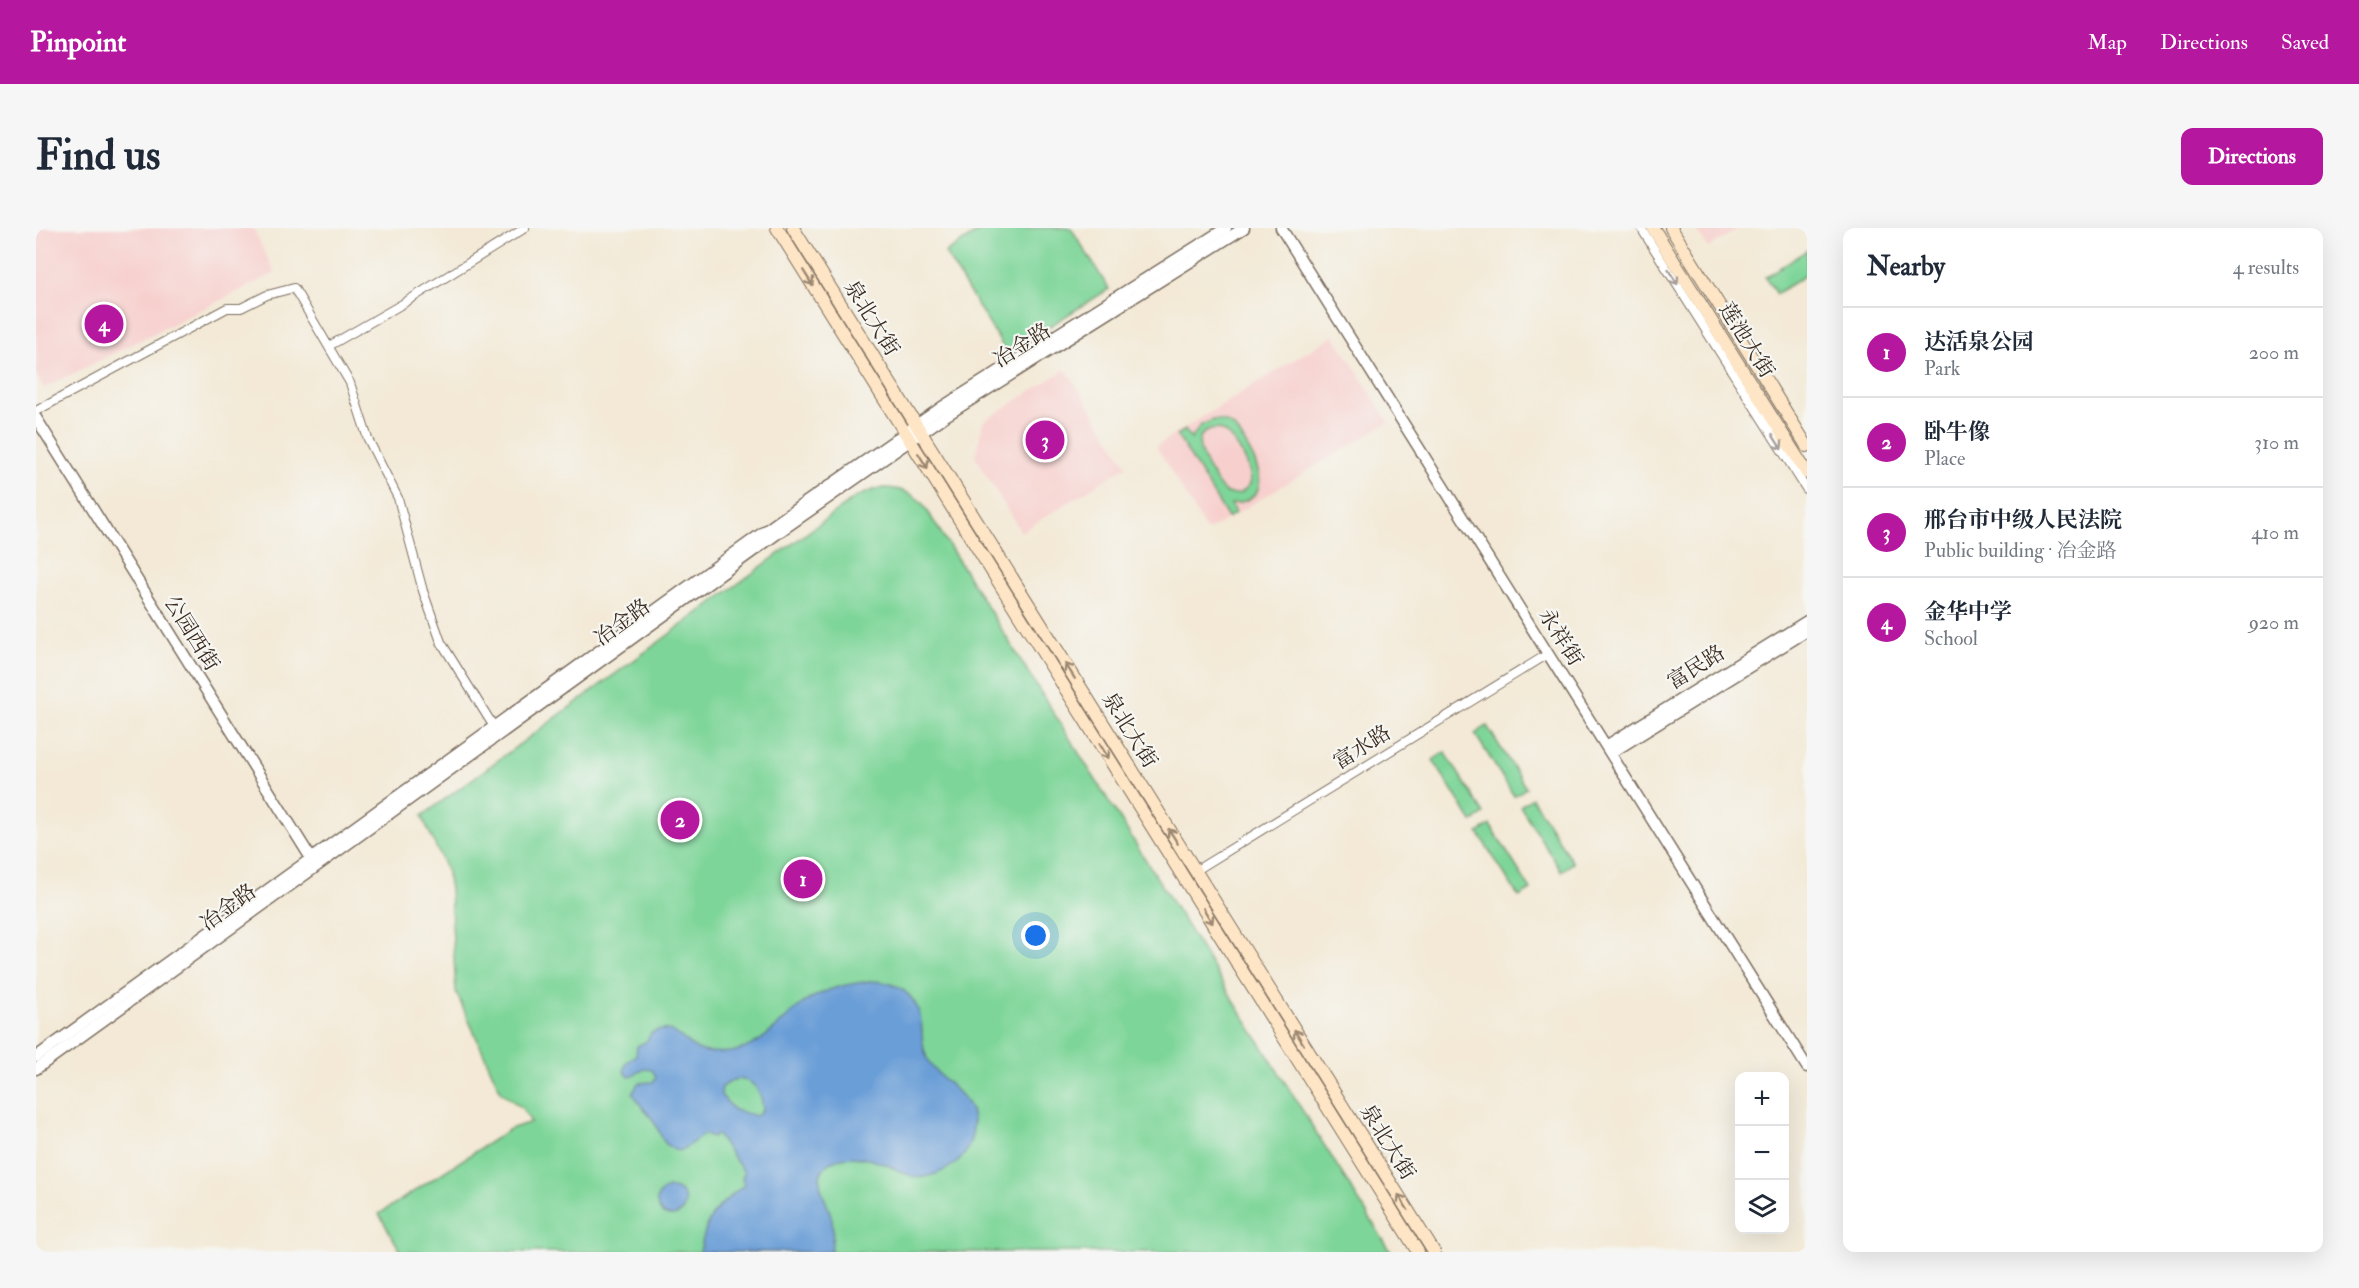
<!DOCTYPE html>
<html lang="en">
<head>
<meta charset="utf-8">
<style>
	:root { --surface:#fff; --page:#f6f6f7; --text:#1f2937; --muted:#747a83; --line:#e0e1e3; --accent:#b5179e }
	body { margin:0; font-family:"IM FELL Double Pica","Noto Serif SC",serif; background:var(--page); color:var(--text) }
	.controls { position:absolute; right:18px; bottom:18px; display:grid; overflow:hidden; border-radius:12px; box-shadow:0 6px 24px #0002 }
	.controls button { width:54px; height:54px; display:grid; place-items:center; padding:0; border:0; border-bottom:2px solid var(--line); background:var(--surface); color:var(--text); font:30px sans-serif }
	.you { position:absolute; left:1000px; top:708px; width:21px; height:21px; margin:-15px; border:4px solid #fff; border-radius:50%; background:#1a73e8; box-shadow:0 0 0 9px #1a73e833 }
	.badge { display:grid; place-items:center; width:39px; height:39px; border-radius:50%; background:var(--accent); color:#fff; font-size:20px; font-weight:700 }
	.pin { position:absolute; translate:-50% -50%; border:3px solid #fff; box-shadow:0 2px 6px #0006 }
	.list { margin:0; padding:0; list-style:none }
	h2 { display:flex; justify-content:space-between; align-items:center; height:78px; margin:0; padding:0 24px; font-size:26px }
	h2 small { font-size:20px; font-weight:400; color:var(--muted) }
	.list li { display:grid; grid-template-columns:39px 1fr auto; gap:18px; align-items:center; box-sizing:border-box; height:90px; padding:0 24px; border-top:2px solid var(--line) }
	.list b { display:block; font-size:22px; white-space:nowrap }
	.list p { margin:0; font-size:20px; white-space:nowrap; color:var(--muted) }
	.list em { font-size:20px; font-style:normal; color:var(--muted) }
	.icon { flex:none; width:33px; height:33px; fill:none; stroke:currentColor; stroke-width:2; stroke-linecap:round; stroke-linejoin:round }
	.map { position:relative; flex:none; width:1771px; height:1024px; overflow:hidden; border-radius:12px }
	header { display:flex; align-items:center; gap:36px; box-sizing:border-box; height:84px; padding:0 30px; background:var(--accent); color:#fff }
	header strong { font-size:28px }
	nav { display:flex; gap:33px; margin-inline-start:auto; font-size:21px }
	.intro { display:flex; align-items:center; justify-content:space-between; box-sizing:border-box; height:144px; padding:0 36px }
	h1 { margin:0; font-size:42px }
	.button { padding:15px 27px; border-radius:12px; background:var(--accent); color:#fff; font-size:21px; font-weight:700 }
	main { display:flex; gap:36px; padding:0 36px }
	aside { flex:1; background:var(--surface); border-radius:12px; box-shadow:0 6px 24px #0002 }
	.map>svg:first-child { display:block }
	.built { fill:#f7d0ce }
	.green { fill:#7ed599; stroke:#5c805c; stroke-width:1.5; fill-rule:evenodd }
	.water { fill:#6b9ed7; stroke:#53647a; stroke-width:1.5; fill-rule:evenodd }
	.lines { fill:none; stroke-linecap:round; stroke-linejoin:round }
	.minor-casing { stroke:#7b6d5e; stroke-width:10 }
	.tertiary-casing { stroke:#7b6d5e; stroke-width:13 }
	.secondary-casing { stroke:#7b6d5e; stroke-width:14 }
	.minor { stroke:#fff; stroke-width:8 }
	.tertiary { stroke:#fff; stroke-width:10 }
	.secondary { stroke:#fee5c5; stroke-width:12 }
	.oneway { stroke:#a79f9a }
	.oneway2 { stroke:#9c8872 }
	.labels { text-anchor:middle; stroke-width:4.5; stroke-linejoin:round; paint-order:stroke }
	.street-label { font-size:21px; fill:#3b2a1e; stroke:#f6f6f2 }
</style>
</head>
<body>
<header>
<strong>Pinpoint</strong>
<nav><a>Map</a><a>Directions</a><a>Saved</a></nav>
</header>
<div class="intro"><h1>Find us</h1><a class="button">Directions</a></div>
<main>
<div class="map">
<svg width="1771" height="1024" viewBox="0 0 1771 1024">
	<rect width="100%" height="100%" fill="#f6f6f2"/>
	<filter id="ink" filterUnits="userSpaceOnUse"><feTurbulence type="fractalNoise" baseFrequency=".0167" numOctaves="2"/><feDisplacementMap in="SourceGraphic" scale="12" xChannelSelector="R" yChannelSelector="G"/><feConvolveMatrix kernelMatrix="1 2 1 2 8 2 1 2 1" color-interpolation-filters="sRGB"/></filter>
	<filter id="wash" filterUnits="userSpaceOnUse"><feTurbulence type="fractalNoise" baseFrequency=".008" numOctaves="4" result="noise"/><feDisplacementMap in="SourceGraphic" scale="24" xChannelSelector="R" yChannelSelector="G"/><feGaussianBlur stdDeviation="1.35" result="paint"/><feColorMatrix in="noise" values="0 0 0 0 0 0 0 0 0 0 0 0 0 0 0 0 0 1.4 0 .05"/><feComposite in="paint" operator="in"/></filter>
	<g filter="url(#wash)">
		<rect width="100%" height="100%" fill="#f3e9d6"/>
		<g class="built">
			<polygon points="0,0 217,0 239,45 8,160 0,147"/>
			<polygon points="1659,0 1703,0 1672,20"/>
			<polygon points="1298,107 1353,194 1171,303 1120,218"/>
			<polygon points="1030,141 1091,238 985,304 939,229 947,194"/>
		</g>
		<g class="green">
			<polygon points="948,0 1035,0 1073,61 971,125 909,25"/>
			<polygon points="1771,22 1771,46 1740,66 1729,49"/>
			<path d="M1177,192C1183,192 1189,193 1195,197C1203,202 1207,212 1212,220C1226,244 1234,272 1195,276L1199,285L1192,290L1141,207L1149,202L1155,211L1165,197ZM1182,201C1197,206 1218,241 1214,256L1205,265C1200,266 1196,267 1191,265C1183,261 1179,250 1174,243C1165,228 1152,202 1182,201Z"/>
			<path d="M848,260C863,260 877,265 887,276L1355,1024H365L343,986L474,901L495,894L486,880L465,864L420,764L414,661L410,641L386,588L820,269L837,262Z"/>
			<polygon points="1451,498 1490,560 1478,568 1439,506"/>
			<polygon points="1409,524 1448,586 1436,594 1397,532"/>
			<polygon points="1496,570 1537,635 1525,643 1484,578"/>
			<polygon points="1454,597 1495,662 1483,669 1442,605"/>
		</g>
		<g class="water">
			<path d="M836,753C868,754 886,773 886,805C887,847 912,847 931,875C943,892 936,924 919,936C909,943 893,950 881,949C870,948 861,941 851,937C834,930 800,922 787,941C777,957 794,976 796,992C798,1002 796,1014 795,1024H664C671,986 679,981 708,957L706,951L708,944L681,907L676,909L669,906L644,923C626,921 625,904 617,892C610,883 602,876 597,865L602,855L617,854L620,849L616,842L609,841L593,849L588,843L590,835L600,827L601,818L611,813L615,805C635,795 644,810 659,820C669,826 684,825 695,824C723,819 740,799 760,781C782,762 808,756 836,753ZM704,851C720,853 726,867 727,882L721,888L698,882L685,867L686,859L697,852Z"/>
			<circle cx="635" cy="974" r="14"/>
		</g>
	</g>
	<g filter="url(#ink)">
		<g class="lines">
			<g class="minor-casing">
				<g id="minor">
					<polyline points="1605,0 1771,262"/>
					<polyline points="293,118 368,75 489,0"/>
					<polyline points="0,183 191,80 205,80 231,67 258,60 314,155 332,211 362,270 387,363 405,414 458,499"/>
					<polyline points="1159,643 1512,426"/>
				</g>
			</g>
			<g class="tertiary-casing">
				<g id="tertiary">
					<polyline points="1245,0 1771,839"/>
					<polyline points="0,190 278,635"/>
					<polyline points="1570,518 1771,393"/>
					<polyline points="1575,525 1771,403"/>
					<polyline points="0,829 743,293 906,179 1190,0"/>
					<polyline points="0,841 749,300 911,187 1208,0"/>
				</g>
			</g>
			<g class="secondary-casing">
				<g id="secondary">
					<polyline points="741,0 1382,1024"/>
					<polyline points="757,0 1398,1024"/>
					<polyline points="1617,0 1771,245"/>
					<polyline points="1635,0 1771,218"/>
				</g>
			</g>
			<use href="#minor" class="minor"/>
			<use href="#tertiary" class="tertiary"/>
			<use href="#secondary" class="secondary"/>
		</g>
		<defs><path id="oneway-shaft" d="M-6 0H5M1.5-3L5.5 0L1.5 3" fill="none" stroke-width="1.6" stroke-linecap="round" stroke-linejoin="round" transform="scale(1.5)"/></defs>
		<g class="oneway">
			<use href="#oneway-shaft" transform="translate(1637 49) rotate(58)"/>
			<use href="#oneway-shaft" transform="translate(1741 214) rotate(58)"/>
		</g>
		<g class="oneway2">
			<use href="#oneway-shaft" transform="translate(772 50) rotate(58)"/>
			<use href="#oneway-shaft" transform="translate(887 233) rotate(58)"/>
			<use href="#oneway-shaft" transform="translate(1034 443) rotate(-122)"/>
			<use href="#oneway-shaft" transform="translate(1068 523) rotate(58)"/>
			<use href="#oneway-shaft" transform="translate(1137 608) rotate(-122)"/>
			<use href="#oneway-shaft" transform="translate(1172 688) rotate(58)"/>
			<use href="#oneway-shaft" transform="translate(1263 809) rotate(-122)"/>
			<use href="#oneway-shaft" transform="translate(1367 974) rotate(-122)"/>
		</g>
	</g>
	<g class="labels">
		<g class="street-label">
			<text transform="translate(836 90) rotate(58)" y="7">泉北大街</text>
			<text transform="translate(1711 112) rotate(58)" y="7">莲池大街</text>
			<text transform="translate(986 117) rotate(-32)" y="7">冶金路</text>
			<text transform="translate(586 394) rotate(-36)" y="7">冶金路</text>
			<text transform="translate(156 405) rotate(58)" y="7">公园西街</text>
			<text transform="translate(1525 409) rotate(58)" y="7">永祥街</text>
			<text transform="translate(1660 439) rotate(-32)" y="7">富民路</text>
			<text transform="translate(1094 502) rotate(58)" y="7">泉北大街</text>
			<text transform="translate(1326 519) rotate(-32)" y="7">富水路</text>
			<text transform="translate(192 679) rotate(-36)" y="7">冶金路</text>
			<text transform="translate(1352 914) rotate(58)" y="7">泉北大街</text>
		</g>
	</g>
</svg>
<div class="controls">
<button>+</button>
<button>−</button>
<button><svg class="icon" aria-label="layers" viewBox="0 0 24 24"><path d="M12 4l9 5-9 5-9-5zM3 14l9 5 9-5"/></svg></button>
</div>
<div class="you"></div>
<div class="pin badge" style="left:767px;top:651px">1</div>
<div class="pin badge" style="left:644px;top:592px">2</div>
<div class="pin badge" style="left:1009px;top:212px">3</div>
<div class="pin badge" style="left:68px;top:96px">4</div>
</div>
<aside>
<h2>Nearby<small>4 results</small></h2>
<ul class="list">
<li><span class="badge">1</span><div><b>达活泉公园</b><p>Park</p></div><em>200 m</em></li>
<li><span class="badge">2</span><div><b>卧牛像</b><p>Place</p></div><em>310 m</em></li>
<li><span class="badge">3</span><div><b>邢台市中级人民法院</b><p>Public building · 冶金路</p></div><em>410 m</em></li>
<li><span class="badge">4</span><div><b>金华中学</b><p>School</p></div><em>920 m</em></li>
</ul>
</aside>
</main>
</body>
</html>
